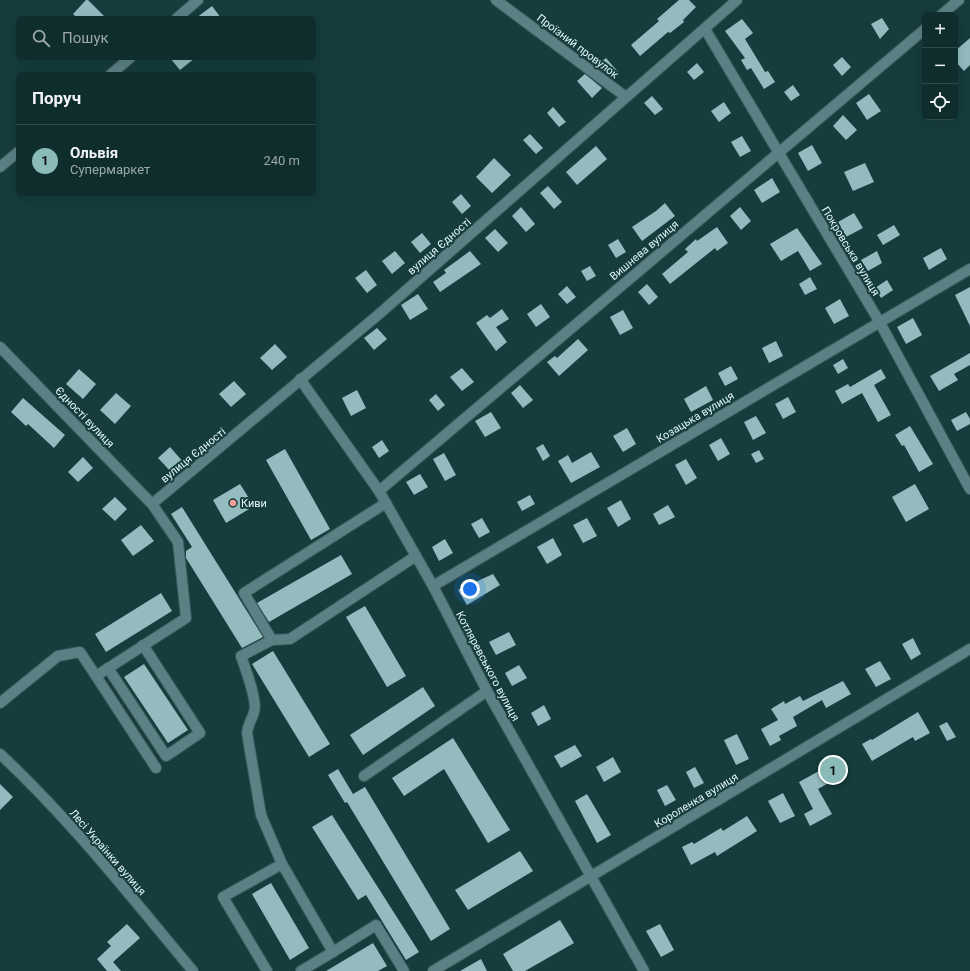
<!DOCTYPE html>
<html lang="uk">
<head>
<meta charset="utf-8">
<style>
	:root { --surface:#102d2e; --page:#193536; --text:#f1f3f6; --muted:#9ca8aa; --line:#30494a; --accent:#8bbbb9 }
	body { margin:0; font-family:Roboto,sans-serif; background:var(--page); color:var(--text) }
	.controls { position:absolute; right:12px; top:12px; display:grid; overflow:hidden; border-radius:6px; box-shadow:0 4px 16px #0002 }
	.controls button { width:36px; height:36px; display:grid; place-items:center; padding:0; border:0; border-bottom:1px solid var(--line); background:var(--surface); color:var(--text); font:20px sans-serif }
	.you { position:absolute; left:470px; top:589px; width:14px; height:14px; margin:-10px; border:3px solid #fff; border-radius:50%; background:#1a73e8; box-shadow:0 0 0 6px #1a73e833 }
	.badge { display:grid; place-items:center; width:26px; height:26px; border-radius:50%; background:var(--accent); color:#111; font-size:13px; font-weight:700 }
	.pin { position:absolute; translate:-50% -50%; border:2px solid #fff; box-shadow:0 1px 4px #0006 }
	.list { margin:0; padding:0; list-style:none }
	h2 { display:flex; justify-content:space-between; align-items:center; height:52px; margin:0; padding:0 16px; font-size:17px }
	h2 small { font-size:13px; font-weight:400; color:var(--muted) }
	.list li { display:grid; grid-template-columns:26px 1fr auto; gap:12px; align-items:center; box-sizing:border-box; height:72px; padding:0 16px; border-top:1px solid var(--line) }
	.list b { display:block; font-size:15px; white-space:nowrap }
	.list p { margin:0; font-size:13px; white-space:nowrap; color:var(--muted) }
	.list em { font-size:13px; font-style:normal; color:var(--muted) }
	.icon { flex:none; width:22px; height:22px; fill:none; stroke:currentColor; stroke-width:2; stroke-linecap:round; stroke-linejoin:round }
	.map { position:relative; flex:none; width:970px; height:971px; overflow:hidden }
	.search { position:absolute; background:var(--surface); box-shadow:0 4px 16px #0002; left:16px; top:16px; width:300px; height:44px; display:flex; align-items:center; gap:10px; box-sizing:border-box; padding:0 14px; border-radius:6px; color:var(--muted); font-size:15px }
	.panel { position:absolute; background:var(--surface); box-shadow:0 4px 16px #0002; left:16px; top:72px; width:300px; height:124px; border-radius:6px }
	.map>svg:first-child { display:block }
	.building { fill:#94bcbe }
	.lines { fill:none; stroke-linecap:round; stroke-linejoin:round }
	.minor-casing { stroke:#3e595a; stroke-width:12 }
	.minor { stroke:#5b8184; stroke-width:10 }
	.poi-dot { fill:#f59b98; stroke:#163c3e; stroke-width:1.5 }
	.labels { text-anchor:middle; stroke-width:4; stroke-linejoin:round; paint-order:stroke }
	.street-label { font-size:11px; fill:#e1f6f7; stroke:#163c3e }
	.poi-label { font-size:11px; fill:#e1f6f7; stroke:#163c3e; text-anchor:start }
</style>
</head>
<body>
<div class="map">
<svg width="970" height="971" viewBox="0 0 970 971">
	<rect width="100%" height="100%" fill="#163c3e"/>
	<g class="building">
		<polygon points="86,0 88,0 106,18 77,18 73,14"/>
		<polygon points="679,0 689,0 696,7 683,20 684,22 670,33 668,32 640,56 631,45 659,21 657,19"/>
		<polygon points="212,6 221,18 196,18"/>
		<polygon points="882,18 889,29 880,39 871,24"/>
		<polygon points="742,19 753,33 745,39 765,72 768,71 775,82 764,89 751,68 747,70 741,60 745,58 725,31"/>
		<polygon points="970,38 970,65 964,71 955,61 955,51"/>
		<polygon points="842,57 851,67 842,76 833,65"/>
		<polygon points="170,58 195,58 180,70"/>
		<polygon points="606,58 619,73 613,79 596,66"/>
		<polygon points="697,63 704,72 694,80 687,72"/>
		<polygon points="585,74 602,88 592,98 577,81"/>
		<polygon points="793,85 800,95 791,101 784,92"/>
		<polygon points="869,94 881,111 867,120 856,103"/>
		<polygon points="652,96 663,109 655,115 644,103"/>
		<polygon points="724,102 731,113 719,122 711,111"/>
		<polygon points="553,107 566,122 559,127 547,113"/>
		<polygon points="843,115 857,130 846,140 833,126"/>
		<polygon points="530,134 543,148 536,154 523,140"/>
		<polygon points="742,136 751,151 740,157 731,142"/>
		<polygon points="812,145 822,163 808,171 798,153"/>
		<polygon points="596,146 607,159 577,185 566,172"/>
		<polygon points="494,158 511,175 492,193 476,177"/>
		<polygon points="865,163 874,182 853,191 844,172"/>
		<polygon points="772,178 780,192 762,203 754,190"/>
		<polygon points="548,186 562,202 554,209 540,193"/>
		<polygon points="461,194 471,206 462,214 452,202"/>
		<polygon points="665,203 675,216 642,241 632,227 656,211"/>
		<polygon points="521,207 535,224 526,232 512,216"/>
		<polygon points="740,207 751,221 741,230 730,216"/>
		<polygon points="854,213 863,228 846,237 838,222"/>
		<polygon points="894,225 900,235 883,245 877,235"/>
		<polygon points="717,227 728,243 717,251 715,248 670,284 662,274 688,252 685,249 696,239 697,241"/>
		<polygon points="797,228 822,264 810,271 798,251 781,261 770,244"/>
		<polygon points="495,229 508,243 498,252 485,238"/>
		<polygon points="422,233 431,244 420,253 411,242"/>
		<polygon points="618,239 626,252 616,258 608,245"/>
		<polygon points="941,248 947,259 929,270 923,258"/>
		<polygon points="395,251 405,263 392,274 382,261"/>
		<polygon points="470,251 481,264 440,292 433,282 446,273 444,270"/>
		<polygon points="877,251 882,263 868,271 861,260"/>
		<polygon points="590,266 596,276 587,281 581,271"/>
		<polygon points="366,270 377,285 367,293 355,278"/>
		<polygon points="810,277 817,289 805,295 799,284"/>
		<polygon points="887,280 893,290 881,298 875,288"/>
		<polygon points="647,284 658,297 649,305 638,292"/>
		<polygon points="567,286 576,297 567,304 558,294"/>
		<polygon points="970,287 970,326 955,295"/>
		<polygon points="418,294 428,309 410,320 401,305"/>
		<polygon points="840,299 849,316 834,324 825,308"/>
		<polygon points="541,304 550,317 536,327 527,314"/>
		<polygon points="502,309 509,319 496,327 507,342 496,351 476,323 487,315 490,318"/>
		<polygon points="623,310 633,328 620,335 610,317"/>
		<polygon points="913,318 922,335 906,344 897,327"/>
		<polygon points="377,328 387,339 374,350 364,338"/>
		<polygon points="578,339 588,350 559,376 547,362 555,356 557,358"/>
		<polygon points="776,341 783,356 769,363 762,348"/>
		<polygon points="275,344 287,357 272,370 260,358"/>
		<polygon points="970,353 970,365 954,374 958,380 939,391 930,376"/>
		<polygon points="843,359 848,368 838,374 833,365"/>
		<polygon points="731,366 738,379 725,386 718,373"/>
		<polygon points="462,368 474,382 462,391 450,377"/>
		<polygon points="79,369 96,384 83,399 66,384"/>
		<polygon points="881,369 886,378 874,385 891,415 878,422 862,393 842,404 835,391 848,384 850,387"/>
		<polygon points="234,381 246,394 231,407 219,394"/>
		<polygon points="520,385 533,400 523,408 511,393"/>
		<polygon points="706,386 713,400 691,412 684,399"/>
		<polygon points="357,390 366,408 351,416 342,398"/>
		<polygon points="116,393 131,406 115,424 100,410"/>
		<polygon points="436,394 445,405 438,411 429,400"/>
		<polygon points="788,397 796,412 783,419 775,404"/>
		<polygon points="23,398 65,435 54,448 28,424 26,426 11,412"/>
		<polygon points="491,412 501,428 485,437 475,421"/>
		<polygon points="966,412 970,419 970,424 957,431 951,420"/>
		<polygon points="756,416 766,433 753,440 744,422"/>
		<polygon points="910,426 933,464 919,472 904,445 902,446 895,435"/>
		<polygon points="627,428 636,444 623,452 613,436"/>
		<polygon points="721,438 730,454 718,461 709,445"/>
		<polygon points="382,440 389,451 379,458 372,447"/>
		<polygon points="543,444 550,456 543,461 536,448"/>
		<polygon points="170,447 184,463 172,473 158,458"/>
		<polygon points="285,449 330,529 311,540 266,460"/>
		<polygon points="759,450 764,459 756,463 751,454"/>
		<polygon points="591,452 600,467 571,483 558,461 568,455 572,463"/>
		<polygon points="444,453 456,475 445,481 433,459"/>
		<polygon points="83,457 93,468 78,482 68,472"/>
		<polygon points="686,459 697,478 686,485 675,465"/>
		<polygon points="420,474 428,487 414,495 406,482"/>
		<polygon points="240,484 254,506 226,523 213,500"/>
		<polygon points="915,484 929,509 906,522 892,497"/>
		<polygon points="530,495 535,504 522,511 517,502"/>
		<polygon points="115,497 127,509 115,521 102,509"/>
		<polygon points="621,500 631,519 618,527 607,508"/>
		<polygon points="668,505 675,517 659,525 653,514"/>
		<polygon points="182,507 263,637 242,648 186,558 186,551 192,547 171,514"/>
		<polygon points="482,518 490,532 479,538 471,524"/>
		<polygon points="587,518 597,536 583,543 573,525"/>
		<polygon points="141,525 154,541 133,556 121,540"/>
		<polygon points="553,538 562,555 547,564 537,547"/>
		<polygon points="445,539 453,553 439,561 432,547"/>
		<polygon points="341,555 352,574 269,622 257,603"/>
		<polygon points="493,574 500,585 467,605 458,590"/>
		<polygon points="161,593 172,611 106,652 95,634"/>
		<polygon points="365,606 406,676 387,687 346,617"/>
		<polygon points="509,632 516,645 496,655 489,642"/>
		<polygon points="913,638 921,654 911,660 902,644"/>
		<polygon points="273,651 330,744 309,757 252,664"/>
		<polygon points="880,661 891,679 876,687 865,669"/>
		<polygon points="144,664 188,730 168,743 124,677"/>
		<polygon points="519,665 527,678 512,686 505,673"/>
		<polygon points="843,681 851,694 826,708 822,700 793,717 797,726 779,736 781,740 770,746 761,729 778,720 771,709 784,701 785,704 800,696 803,701"/>
		<polygon points="423,687 435,706 363,755 350,735"/>
		<polygon points="544,705 551,719 538,726 531,713"/>
		<polygon points="918,712 930,733 915,741 913,737 872,761 862,744 871,739 872,740"/>
		<polygon points="947,722 956,737 947,741 939,726"/>
		<polygon points="737,734 749,759 736,765 724,740"/>
		<polygon points="453,738 510,830 488,843 444,769 404,796 392,778"/>
		<polygon points="575,745 582,756 561,768 554,756"/>
		<polygon points="613,757 621,772 604,782 596,767"/>
		<polygon points="841,759 848,772 818,789 832,814 810,826 804,814 813,809 799,782"/>
		<polygon points="695,767 704,783 694,788 686,772"/>
		<polygon points="338,769 353,794 365,787 450,929 431,941 347,802 345,803 328,775"/>
		<polygon points="0,784 13,797 0,810"/>
		<polygon points="667,785 676,800 665,806 657,790"/>
		<polygon points="783,793 795,816 780,823 768,801"/>
		<polygon points="587,794 611,835 597,843 575,801"/>
		<polygon points="332,815 419,952 406,960 366,895 358,900 312,827"/>
		<polygon points="747,816 757,831 717,856 715,852 691,865 682,847 692,842 694,844 721,828 723,831"/>
		<polygon points="520,851 533,871 468,910 455,890"/>
		<polygon points="271,883 309,948 290,960 252,894"/>
		<polygon points="560,920 574,943 525,971 513,971 503,954"/>
		<polygon points="127,924 140,938 113,962 121,971 107,971 97,959 111,946 107,942"/>
		<polygon points="660,924 674,950 661,957 646,931"/>
		<polygon points="373,943 387,966 378,971 326,971"/>
		<polygon points="481,959 487,971 460,971"/>
	</g>
	<g class="lines">
		<g class="minor-casing">
			<g id="minor">
				<polyline points="496,0 626,97"/>
				<polyline points="941,15 959,0"/>
				<polyline points="177,18 198,0"/>
				<polyline points="705,29 879,321 970,489"/>
				<polyline points="111,74 130,58"/>
				<polyline points="0,167 18,152"/>
				<polyline points="0,347 152,504 178,542 186,618 96,676 156,768"/>
				<polyline points="300,379 379,491 433,586 487,691 644,971"/>
				<polyline points="379,491 925,29"/>
				<polyline points="386,503 244,593 272,640 290,639 416,556"/>
				<polyline points="152,504 378,315 737,0"/>
				<polyline points="433,586 970,269"/>
				<path d="M272,640L241,656C245,668 258,701 254,712C252,720 248,723 247,733L261,815L282,864"/>
				<polyline points="108,668 166,756 200,733 143,645"/>
				<polyline points="0,703 58,656 80,652 96,676"/>
				<path d="M0,754C71,820 131,897 193,971"/>
				<polyline points="364,776 487,691"/>
				<polyline points="333,952 376,925 404,971"/>
				<polyline points="267,971 223,897 282,864 333,952 301,971"/>
				<polyline points="433,971 970,649"/>
			</g>
		</g>
		<use href="#minor" class="minor"/>
	</g>
	<circle class="poi-dot" cx="233" cy="503" r="4"/>
	<g class="labels">
		<g class="street-label">
			<text transform="translate(578 46) rotate(37)" y="4">Проїзний провулок</text>
			<text transform="translate(439 246) rotate(-41)" y="4">вулиця Єдності</text>
			<text transform="translate(644 250) rotate(-40)" y="4">Вишнева вулиця</text>
			<text transform="translate(851 251) rotate(59)" y="4">Покровська вулиця</text>
			<text transform="translate(85 417) rotate(46)" y="4">Єдності вулиця</text>
			<text transform="translate(695 417) rotate(-31)" y="4">Козацька вулиця</text>
			<text transform="translate(193 455) rotate(-39)" y="4">вулиця Єдності</text>
			<text transform="translate(488 666) rotate(62)" y="4">Котляревського вулиця</text>
			<text transform="translate(696 800) rotate(-31)" y="4">Короленка вулиця</text>
			<text transform="translate(108 852) rotate(49)" y="4">Лесі Українки вулиця</text>
		</g>
		<g class="poi-label">
			<text x="241" y="507">Киви</text>
		</g>
	</g>
</svg>
<div class="controls">
<button>+</button>
<button>−</button>
<button><svg class="icon" aria-label="locate" viewBox="0 0 24 24"><circle cx="12" cy="12" r="6"/><path d="M12 2v4M12 18v4M2 12h4M18 12h4"/></svg></button>
</div>
<div class="you"></div>
<div class="pin badge" style="left:833px;top:770px">1</div>
<div class="search"><svg class="icon" aria-label="search" viewBox="0 0 24 24"><circle cx="10" cy="10" r="6"/><path d="M15 15l6 6"/></svg>Пошук</div>
<section class="panel">
<h2>Поруч<small></small></h2>
<ul class="list">
<li><span class="badge">1</span><div><b>Ольвія</b><p>Супермаркет</p></div><em>240 m</em></li>
</ul>
</section>
</div>
</body>
</html>
